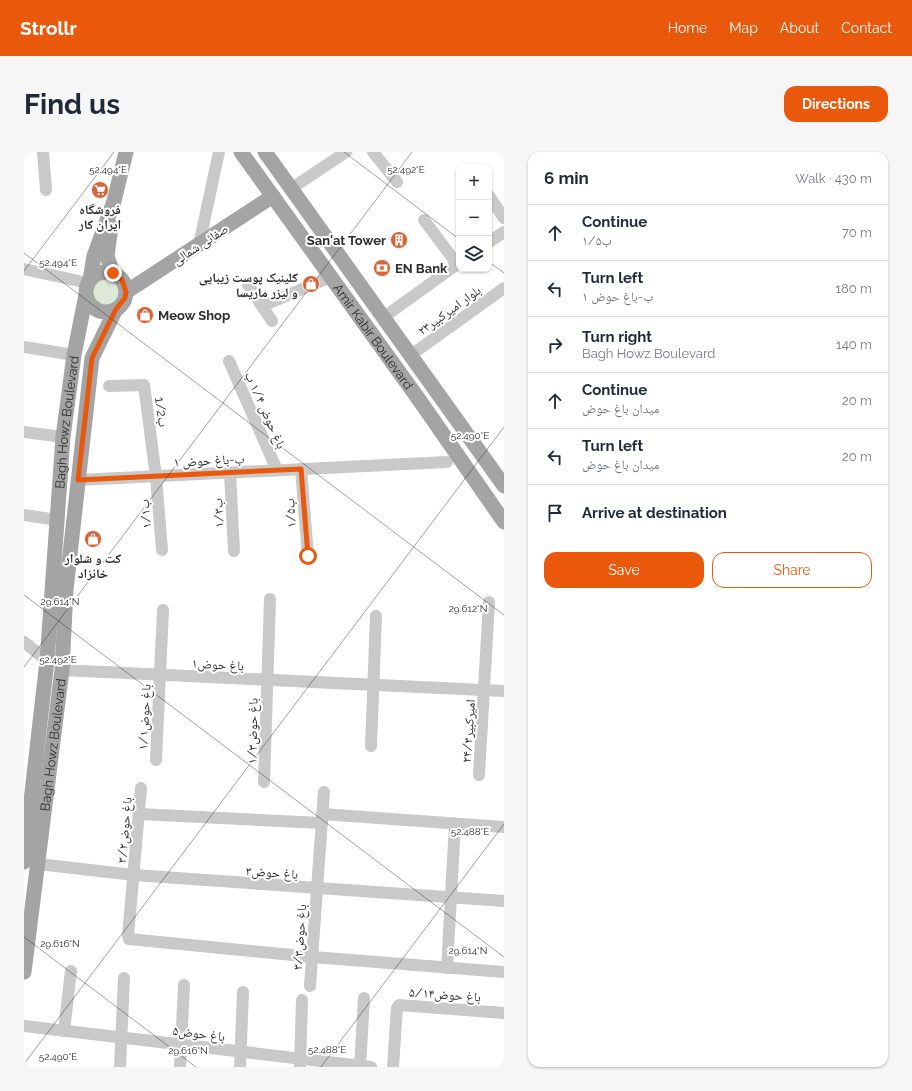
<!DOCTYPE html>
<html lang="en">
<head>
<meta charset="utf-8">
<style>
	:root { --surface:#fff; --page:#f6f6f7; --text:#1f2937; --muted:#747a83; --line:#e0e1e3; --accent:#ea580c }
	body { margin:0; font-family:Raleway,"Noto Naskh Arabic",sans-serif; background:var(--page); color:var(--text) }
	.controls { position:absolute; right:12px; top:12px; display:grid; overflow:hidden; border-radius:8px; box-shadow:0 1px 3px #0004 }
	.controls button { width:36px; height:36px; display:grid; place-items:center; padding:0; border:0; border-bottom:1px solid var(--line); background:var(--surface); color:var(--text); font:20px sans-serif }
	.stop { position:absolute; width:12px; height:12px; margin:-9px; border:3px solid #ea580c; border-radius:50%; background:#fff }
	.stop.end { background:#ea580c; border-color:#fff; box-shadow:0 1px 4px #0008 }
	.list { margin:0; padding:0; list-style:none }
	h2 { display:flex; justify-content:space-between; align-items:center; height:52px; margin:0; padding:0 16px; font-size:17px }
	h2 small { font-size:13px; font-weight:400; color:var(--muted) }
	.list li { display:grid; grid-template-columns:26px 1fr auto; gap:12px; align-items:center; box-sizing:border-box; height:56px; padding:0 16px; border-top:1px solid var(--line) }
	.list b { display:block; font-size:15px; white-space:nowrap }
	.list p { margin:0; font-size:13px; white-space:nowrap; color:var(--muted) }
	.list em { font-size:13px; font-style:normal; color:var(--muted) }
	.actions { display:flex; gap:8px; padding:12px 16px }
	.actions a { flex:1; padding:9px 0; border:1px solid var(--accent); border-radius:12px; text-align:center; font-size:14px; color:var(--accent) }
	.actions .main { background:var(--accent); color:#fff }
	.icon { flex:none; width:22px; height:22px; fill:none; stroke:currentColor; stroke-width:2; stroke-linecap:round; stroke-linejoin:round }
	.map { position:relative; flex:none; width:480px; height:915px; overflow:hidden; border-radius:12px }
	header { display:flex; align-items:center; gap:24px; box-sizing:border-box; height:56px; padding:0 20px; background:var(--accent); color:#fff }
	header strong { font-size:19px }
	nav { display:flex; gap:22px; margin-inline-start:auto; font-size:14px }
	.intro { display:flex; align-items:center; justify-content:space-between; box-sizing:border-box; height:96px; padding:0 24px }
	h1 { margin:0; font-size:28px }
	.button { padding:10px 18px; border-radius:12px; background:var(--accent); color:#fff; font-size:14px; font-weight:700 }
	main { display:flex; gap:24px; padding:0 24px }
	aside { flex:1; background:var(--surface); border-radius:12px; box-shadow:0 1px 3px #0004 }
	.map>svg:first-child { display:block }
	.green { fill:#dce9d9 }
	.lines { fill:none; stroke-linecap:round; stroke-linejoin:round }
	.minor { stroke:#c9c9c9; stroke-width:12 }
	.major { stroke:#a4a4a4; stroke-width:15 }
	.route { stroke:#ea580c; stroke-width:5 }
	.ticks { fill:none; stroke:#2c2c2c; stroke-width:1; stroke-opacity:0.45 }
	.labels { text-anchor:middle; stroke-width:4; stroke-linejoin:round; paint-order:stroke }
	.poi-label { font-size:13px; font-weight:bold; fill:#2c2c2c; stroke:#fff }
	.street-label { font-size:13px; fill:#2c2c2c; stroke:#fff }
	.ticks-label { font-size:10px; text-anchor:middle; fill:#2c2c2c; stroke:#fff; stroke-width:4; stroke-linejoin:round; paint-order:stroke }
</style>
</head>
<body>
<header>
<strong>Strollr</strong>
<nav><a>Home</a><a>Map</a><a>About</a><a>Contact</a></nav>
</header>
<div class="intro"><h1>Find us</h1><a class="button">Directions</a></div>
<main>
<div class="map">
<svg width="480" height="915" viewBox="0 0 480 915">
	<rect width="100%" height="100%" fill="#fff"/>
	<circle class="green" cx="82" cy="140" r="14"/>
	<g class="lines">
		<g class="minor">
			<polyline points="19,0 22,38"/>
			<polyline points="349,0 373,30"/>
			<polyline points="268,36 322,0"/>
			<polyline points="465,44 480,66"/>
			<polyline points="400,68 433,112"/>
			<polyline points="465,90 480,80"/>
			<polyline points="175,93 195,0"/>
			<polyline points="0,117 64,131"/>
			<polyline points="224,133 238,154 307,125"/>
			<polyline points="238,154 248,169"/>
			<polyline points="360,165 435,111"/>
			<polyline points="0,195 50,203"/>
			<polyline points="387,203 480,136"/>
			<polyline points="205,209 253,318"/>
			<polyline points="85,234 120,233 132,325 138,398"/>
			<polyline points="0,280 39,285"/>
			<polyline points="277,317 284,404"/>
			<polyline points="206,321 210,399"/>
			<polyline points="54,328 423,310"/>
			<polyline points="0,363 33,368"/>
			<polyline points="0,490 23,509"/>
			<polyline points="38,518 480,539"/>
			<polyline points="347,594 352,464"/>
			<polyline points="132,608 139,458"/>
			<polyline points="455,623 465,450"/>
			<polyline points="240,630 246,447"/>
			<polyline points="117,636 104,784 105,787 289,805 480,820"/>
			<polyline points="115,662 298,671"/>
			<polyline points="298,662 480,675"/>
			<polyline points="14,712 110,723 480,749"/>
			<polyline points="423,816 431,672"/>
			<polyline points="286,834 300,640"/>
			<polyline points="0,874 347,915"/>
			<polyline points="40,879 47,819"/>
			<polyline points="96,915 100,826"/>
			<polyline points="156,915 160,833"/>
			<polyline points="216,915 219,840"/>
			<polyline points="276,915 278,848"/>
			<polyline points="336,915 340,846"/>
			<polyline points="369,915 373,856 375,853 480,861"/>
		</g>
		<g class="major">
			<path id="s1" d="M217,0L396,249L480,370"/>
			<polyline points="241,0 480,334"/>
			<polyline points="87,74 83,104 89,121"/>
			<circle cx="82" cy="140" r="20"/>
			<polyline points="66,128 70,104 90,49 102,0"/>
			<polyline points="102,140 249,44"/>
			<path id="s2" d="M0,710L23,509L39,285L50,203L62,143"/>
			<path id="s3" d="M0,820L38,518L42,438L68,206L92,157"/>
		</g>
	</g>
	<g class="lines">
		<polyline class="route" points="89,121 98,128 102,140 101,146 92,157 68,206 54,328 277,317 284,404"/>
	</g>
	<path class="ticks" d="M320,0L435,87M0,101L480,463M465,110L480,121M0,119L90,0M0,443L480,805M0,515L388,0M0,785L172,915M0,912L480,275M297,915L480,672"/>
	<defs>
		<g id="supermarket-disc" transform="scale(0.9)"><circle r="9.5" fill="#d96437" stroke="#fff"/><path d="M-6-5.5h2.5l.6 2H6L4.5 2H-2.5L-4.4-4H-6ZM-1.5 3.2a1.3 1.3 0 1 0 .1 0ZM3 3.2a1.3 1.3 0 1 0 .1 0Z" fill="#fff"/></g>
		<g id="building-disc" transform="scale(0.9)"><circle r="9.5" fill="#d96437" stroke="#fff"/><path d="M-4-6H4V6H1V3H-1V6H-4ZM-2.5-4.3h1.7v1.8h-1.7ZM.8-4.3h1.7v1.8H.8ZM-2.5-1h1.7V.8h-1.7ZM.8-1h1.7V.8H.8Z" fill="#fff"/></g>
		<g id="bank-disc" transform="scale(0.9)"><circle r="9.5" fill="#d96437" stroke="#fff"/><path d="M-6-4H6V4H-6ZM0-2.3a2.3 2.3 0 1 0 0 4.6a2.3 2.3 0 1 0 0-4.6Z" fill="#fff"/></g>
		<g id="shop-disc" transform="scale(0.9)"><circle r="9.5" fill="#d96437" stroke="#fff"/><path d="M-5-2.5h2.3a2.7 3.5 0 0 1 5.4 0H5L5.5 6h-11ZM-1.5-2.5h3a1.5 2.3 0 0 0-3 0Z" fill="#fff"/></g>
	</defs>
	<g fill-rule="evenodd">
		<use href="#supermarket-disc" x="76" y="38"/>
		<use href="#building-disc" x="375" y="88"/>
		<use href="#bank-disc" x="358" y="116"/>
		<use href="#shop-disc" x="287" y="132"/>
		<use href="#shop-disc" x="121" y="163"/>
		<use href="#shop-disc" x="69" y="387"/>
	</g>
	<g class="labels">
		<g class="poi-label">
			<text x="76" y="62">فروشگاه<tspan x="76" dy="15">ایران کار</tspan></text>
			<text x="362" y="93" text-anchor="end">San'at Tower</text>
			<text x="371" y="121" text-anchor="start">EN Bank</text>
			<text x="274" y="130" text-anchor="end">کلینیک پوست زیبایی<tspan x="274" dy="15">و لیزر ماریسا</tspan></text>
			<text x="134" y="168" text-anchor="start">Meow Shop</text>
			<text x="69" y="411">کت و شلوار<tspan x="69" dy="15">خانزاد</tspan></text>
		</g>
		<g class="street-label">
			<text transform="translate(176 92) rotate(-33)" y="5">صفائی شمالی</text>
			<text transform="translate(425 158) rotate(-36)" y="5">۲۳بلوار امیرکبیر</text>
			<text dy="5" stroke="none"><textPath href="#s1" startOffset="227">Amir Kabir Boulevard</textPath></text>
			<text transform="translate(242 258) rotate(66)" y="5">باغ حوض ۱/۴ ب</text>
			<text transform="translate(138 260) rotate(82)" y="5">1/2ب</text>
			<text dy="5" stroke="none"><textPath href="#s2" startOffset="442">Bagh Howz Boulevard</textPath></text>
			<text transform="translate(185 308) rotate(-3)" y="5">۱ ب-باغ حوض</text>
			<text transform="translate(194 361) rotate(-93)" y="5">ب۱/۳</text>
			<text transform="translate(266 361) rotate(-94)" y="5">ب۱/۵</text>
			<text transform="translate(121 362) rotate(-95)" y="5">ب۱/۱</text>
			<text transform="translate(194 512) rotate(3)" y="5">باغ حوض۱</text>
			<text transform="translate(120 565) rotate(-87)" y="5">باغ حوض۱/۱</text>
			<text transform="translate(228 579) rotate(-89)" y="5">باغ حوض۱/۳</text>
			<text transform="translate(444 579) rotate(-86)" y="5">امیرکبیر۲۴/۳</text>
			<text dy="5" stroke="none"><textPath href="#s3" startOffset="229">Bagh Howz Boulevard</textPath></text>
			<text transform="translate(100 678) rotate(-85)" y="5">باغ حوض۳/۲</text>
			<text transform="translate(248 720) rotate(4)" y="5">باغ حوض۳</text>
			<text transform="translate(275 785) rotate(-86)" y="5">باغ حوض۳/۳</text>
			<text transform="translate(421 842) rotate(4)" y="5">باغ حوض۵/۱۴</text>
			<text transform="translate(175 881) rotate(7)" y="5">باغ حوض۵</text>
		</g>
	</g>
	<g class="ticks-label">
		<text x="84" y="21">52.494°E</text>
		<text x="382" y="21">52.492°E</text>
		<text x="34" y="114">52.494°E</text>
		<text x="446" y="287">52.490°E</text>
		<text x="36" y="453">29.614°N</text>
		<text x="444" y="460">29.612°N</text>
		<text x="34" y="511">52.492°E</text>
		<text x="446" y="683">52.488°E</text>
		<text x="36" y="795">29.616°N</text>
		<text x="444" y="802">29.614°N</text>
		<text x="303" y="901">52.488°E</text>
		<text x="164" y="902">29.616°N</text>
		<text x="34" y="908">52.490°E</text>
	</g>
</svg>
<div class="controls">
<button>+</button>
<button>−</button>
<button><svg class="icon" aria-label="layers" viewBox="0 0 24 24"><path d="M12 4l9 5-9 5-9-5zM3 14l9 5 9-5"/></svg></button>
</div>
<div class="stop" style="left:284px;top:404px"></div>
<div class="stop end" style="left:89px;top:121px"></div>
</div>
<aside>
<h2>6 min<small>Walk · 430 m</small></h2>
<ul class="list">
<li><svg class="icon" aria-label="ahead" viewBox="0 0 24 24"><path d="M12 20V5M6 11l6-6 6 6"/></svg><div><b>Continue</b><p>ب۱/۵</p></div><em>70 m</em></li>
<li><svg class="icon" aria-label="left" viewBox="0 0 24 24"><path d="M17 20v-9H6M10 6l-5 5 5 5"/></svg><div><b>Turn left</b><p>۱ ب-باغ حوض</p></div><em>180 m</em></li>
<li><svg class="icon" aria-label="right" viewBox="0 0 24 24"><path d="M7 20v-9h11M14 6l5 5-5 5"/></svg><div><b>Turn right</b><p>Bagh Howz Boulevard</p></div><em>140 m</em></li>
<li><svg class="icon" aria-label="ahead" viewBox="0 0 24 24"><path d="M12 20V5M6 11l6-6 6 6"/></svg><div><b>Continue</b><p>میدان باغ حوض</p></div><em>20 m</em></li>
<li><svg class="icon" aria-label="left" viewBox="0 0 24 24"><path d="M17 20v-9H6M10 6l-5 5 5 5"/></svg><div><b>Turn left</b><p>میدان باغ حوض</p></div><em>20 m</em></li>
<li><svg class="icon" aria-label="arrive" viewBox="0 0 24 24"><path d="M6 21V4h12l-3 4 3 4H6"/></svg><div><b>Arrive at destination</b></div></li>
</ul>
<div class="actions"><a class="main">Save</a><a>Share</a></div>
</aside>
</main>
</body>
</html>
